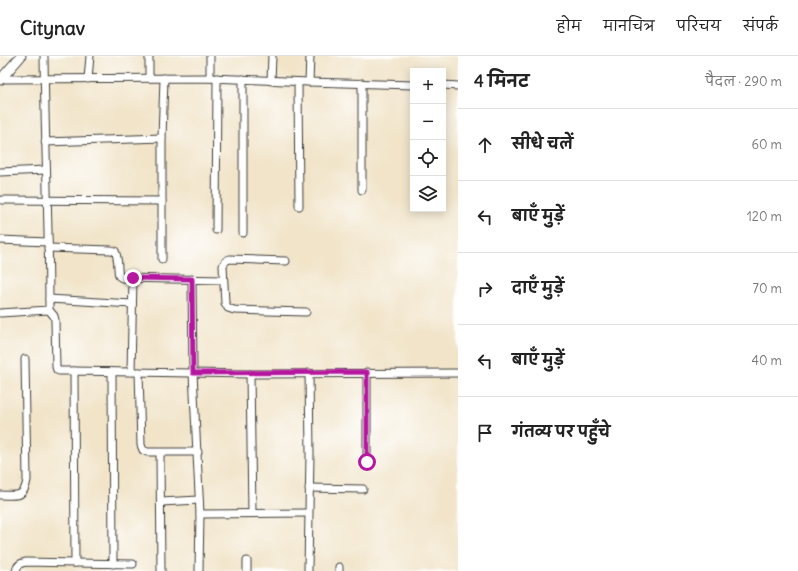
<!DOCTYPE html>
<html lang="hi">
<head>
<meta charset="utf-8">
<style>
	:root { --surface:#fff; --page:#f2f2f2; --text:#222; --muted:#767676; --line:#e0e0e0 }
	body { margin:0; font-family:Delius,"Playpen Sans Deva",sans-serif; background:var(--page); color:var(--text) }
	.controls { position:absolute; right:12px; top:12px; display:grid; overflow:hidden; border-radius:0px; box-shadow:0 2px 10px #0003 }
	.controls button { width:36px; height:36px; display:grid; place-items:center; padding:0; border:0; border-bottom:1px solid var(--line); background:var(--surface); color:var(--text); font:20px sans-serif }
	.stop { position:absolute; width:12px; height:12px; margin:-9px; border:3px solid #b5179e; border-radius:50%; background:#fff }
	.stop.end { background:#b5179e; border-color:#fff; box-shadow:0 1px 4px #0008 }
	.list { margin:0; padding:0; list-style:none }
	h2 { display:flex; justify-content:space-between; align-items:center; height:52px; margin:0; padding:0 16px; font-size:17px }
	h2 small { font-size:13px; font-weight:400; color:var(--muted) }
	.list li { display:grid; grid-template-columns:26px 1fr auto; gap:12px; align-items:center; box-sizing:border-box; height:72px; padding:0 16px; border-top:1px solid var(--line) }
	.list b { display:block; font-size:15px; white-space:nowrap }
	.list em { font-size:13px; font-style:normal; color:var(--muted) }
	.icon { flex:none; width:22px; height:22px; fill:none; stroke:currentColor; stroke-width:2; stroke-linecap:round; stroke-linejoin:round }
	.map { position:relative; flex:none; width:458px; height:515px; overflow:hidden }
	header { display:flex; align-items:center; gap:24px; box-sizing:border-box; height:56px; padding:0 20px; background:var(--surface); border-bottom:1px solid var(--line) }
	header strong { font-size:19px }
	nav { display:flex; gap:22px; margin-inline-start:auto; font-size:14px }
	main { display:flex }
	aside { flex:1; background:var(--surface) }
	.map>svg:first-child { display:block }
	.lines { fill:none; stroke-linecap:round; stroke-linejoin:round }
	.minor-casing { stroke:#3c3a36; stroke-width:9 }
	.tertiary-casing { stroke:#3c3a36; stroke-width:11 }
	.minor { stroke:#fff; stroke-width:7 }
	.tertiary { stroke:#fff; stroke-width:9 }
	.route { stroke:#b5179e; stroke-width:5 }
</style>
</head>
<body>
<header>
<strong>Citynav</strong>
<nav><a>होम</a><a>मानचित्र</a><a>परिचय</a><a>संपर्क</a></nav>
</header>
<main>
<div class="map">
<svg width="458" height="515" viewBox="0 0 458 515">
	<rect width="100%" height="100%" fill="#fff"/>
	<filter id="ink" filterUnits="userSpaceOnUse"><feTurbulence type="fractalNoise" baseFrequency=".025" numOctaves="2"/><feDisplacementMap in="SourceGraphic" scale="8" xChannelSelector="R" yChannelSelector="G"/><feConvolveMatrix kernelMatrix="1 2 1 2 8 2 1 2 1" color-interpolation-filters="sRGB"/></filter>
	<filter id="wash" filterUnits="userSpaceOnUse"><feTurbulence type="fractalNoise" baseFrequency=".012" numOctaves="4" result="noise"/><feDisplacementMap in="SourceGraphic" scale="16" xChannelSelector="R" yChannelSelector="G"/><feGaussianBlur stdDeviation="0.9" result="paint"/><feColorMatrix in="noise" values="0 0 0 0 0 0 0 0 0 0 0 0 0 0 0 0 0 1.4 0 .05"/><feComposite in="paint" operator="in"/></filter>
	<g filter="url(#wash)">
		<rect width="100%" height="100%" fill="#f1e4c9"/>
	</g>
	<g filter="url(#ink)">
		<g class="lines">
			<g class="minor-casing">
				<g id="minor">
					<polyline points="210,0 210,22"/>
					<polyline points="149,22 149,0"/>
					<polyline points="0,23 210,22 309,26 413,29"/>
					<polyline points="88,23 90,0"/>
					<polyline points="271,25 272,0"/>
					<polyline points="298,26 299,150"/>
					<polyline points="309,26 310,0"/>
					<polyline points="362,27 362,134"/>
					<polyline points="443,29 458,30"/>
					<polyline points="45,86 162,82"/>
					<polyline points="0,116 46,114"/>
					<polyline points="2,144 162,145"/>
					<polyline points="216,174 217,22"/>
					<polyline points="243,177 243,23"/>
					<polyline points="0,184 48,186"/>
					<path d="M48,192L111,194L115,195C119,203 117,212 119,220L122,222L223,224"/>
					<polyline points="162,203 162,82 164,22"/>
					<path d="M286,205L230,203C226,204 224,206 223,210L225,247L228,252L234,254L306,256"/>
					<polyline points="192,223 193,317 200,458 199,515"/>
					<polyline points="49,243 132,248"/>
					<polyline points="49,254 54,260 55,264 56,311 57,314 59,315 74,315"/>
					<path d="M0,257L49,254C49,170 45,85 44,0"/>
					<polyline points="112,316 113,508"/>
					<polyline points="131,316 133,222"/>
					<polyline points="139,316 141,389 143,394 147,396 198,396"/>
					<polyline points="367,316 367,406"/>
					<polyline points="250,318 252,457"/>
					<polyline points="160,397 161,515"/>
					<polyline points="309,432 363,433"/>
					<path d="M0,439C16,439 24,443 27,424L25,303"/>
					<polyline points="161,446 199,444"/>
					<polyline points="200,458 308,457"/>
					<polyline points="75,507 133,508"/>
					<path d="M16,515C17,509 20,507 26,506L75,507L74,315L250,318L458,317"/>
					<polyline points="247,515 247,505"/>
					<polyline points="308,515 310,398 309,317"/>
					<polyline points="339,515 339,511"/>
				</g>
			</g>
			<g class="tertiary-casing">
				<polyline id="tertiary" points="0,24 21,0"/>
			</g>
			<use href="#minor" class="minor"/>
			<use href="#tertiary" class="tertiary"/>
		</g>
	</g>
	<g class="lines" filter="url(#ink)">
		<polyline class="route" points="133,222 192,223 193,317 367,316 367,406"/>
	</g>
</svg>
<div class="controls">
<button>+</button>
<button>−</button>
<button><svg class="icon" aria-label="locate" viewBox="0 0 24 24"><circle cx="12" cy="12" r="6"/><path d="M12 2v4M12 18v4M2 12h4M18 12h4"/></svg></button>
<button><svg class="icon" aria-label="layers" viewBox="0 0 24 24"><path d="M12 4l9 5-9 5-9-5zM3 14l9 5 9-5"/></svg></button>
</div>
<div class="stop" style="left:367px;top:406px"></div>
<div class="stop end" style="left:133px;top:222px"></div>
</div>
<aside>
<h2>4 मिनट<small>पैदल · 290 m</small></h2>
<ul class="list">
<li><svg class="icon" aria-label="ahead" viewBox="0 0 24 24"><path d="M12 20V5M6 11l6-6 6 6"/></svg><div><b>सीधे चलें</b></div><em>60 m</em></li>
<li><svg class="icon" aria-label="left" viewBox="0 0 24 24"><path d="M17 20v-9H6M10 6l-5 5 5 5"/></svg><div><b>बाएँ मुड़ें</b></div><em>120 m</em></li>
<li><svg class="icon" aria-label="right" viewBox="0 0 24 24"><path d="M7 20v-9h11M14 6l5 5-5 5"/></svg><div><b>दाएँ मुड़ें</b></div><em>70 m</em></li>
<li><svg class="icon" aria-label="left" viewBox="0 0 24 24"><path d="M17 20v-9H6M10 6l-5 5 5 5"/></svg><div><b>बाएँ मुड़ें</b></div><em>40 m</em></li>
<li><svg class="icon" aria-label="arrive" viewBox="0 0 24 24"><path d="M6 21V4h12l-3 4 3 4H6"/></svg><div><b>गंतव्य पर पहुँचे</b></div></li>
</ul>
</aside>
</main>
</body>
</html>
